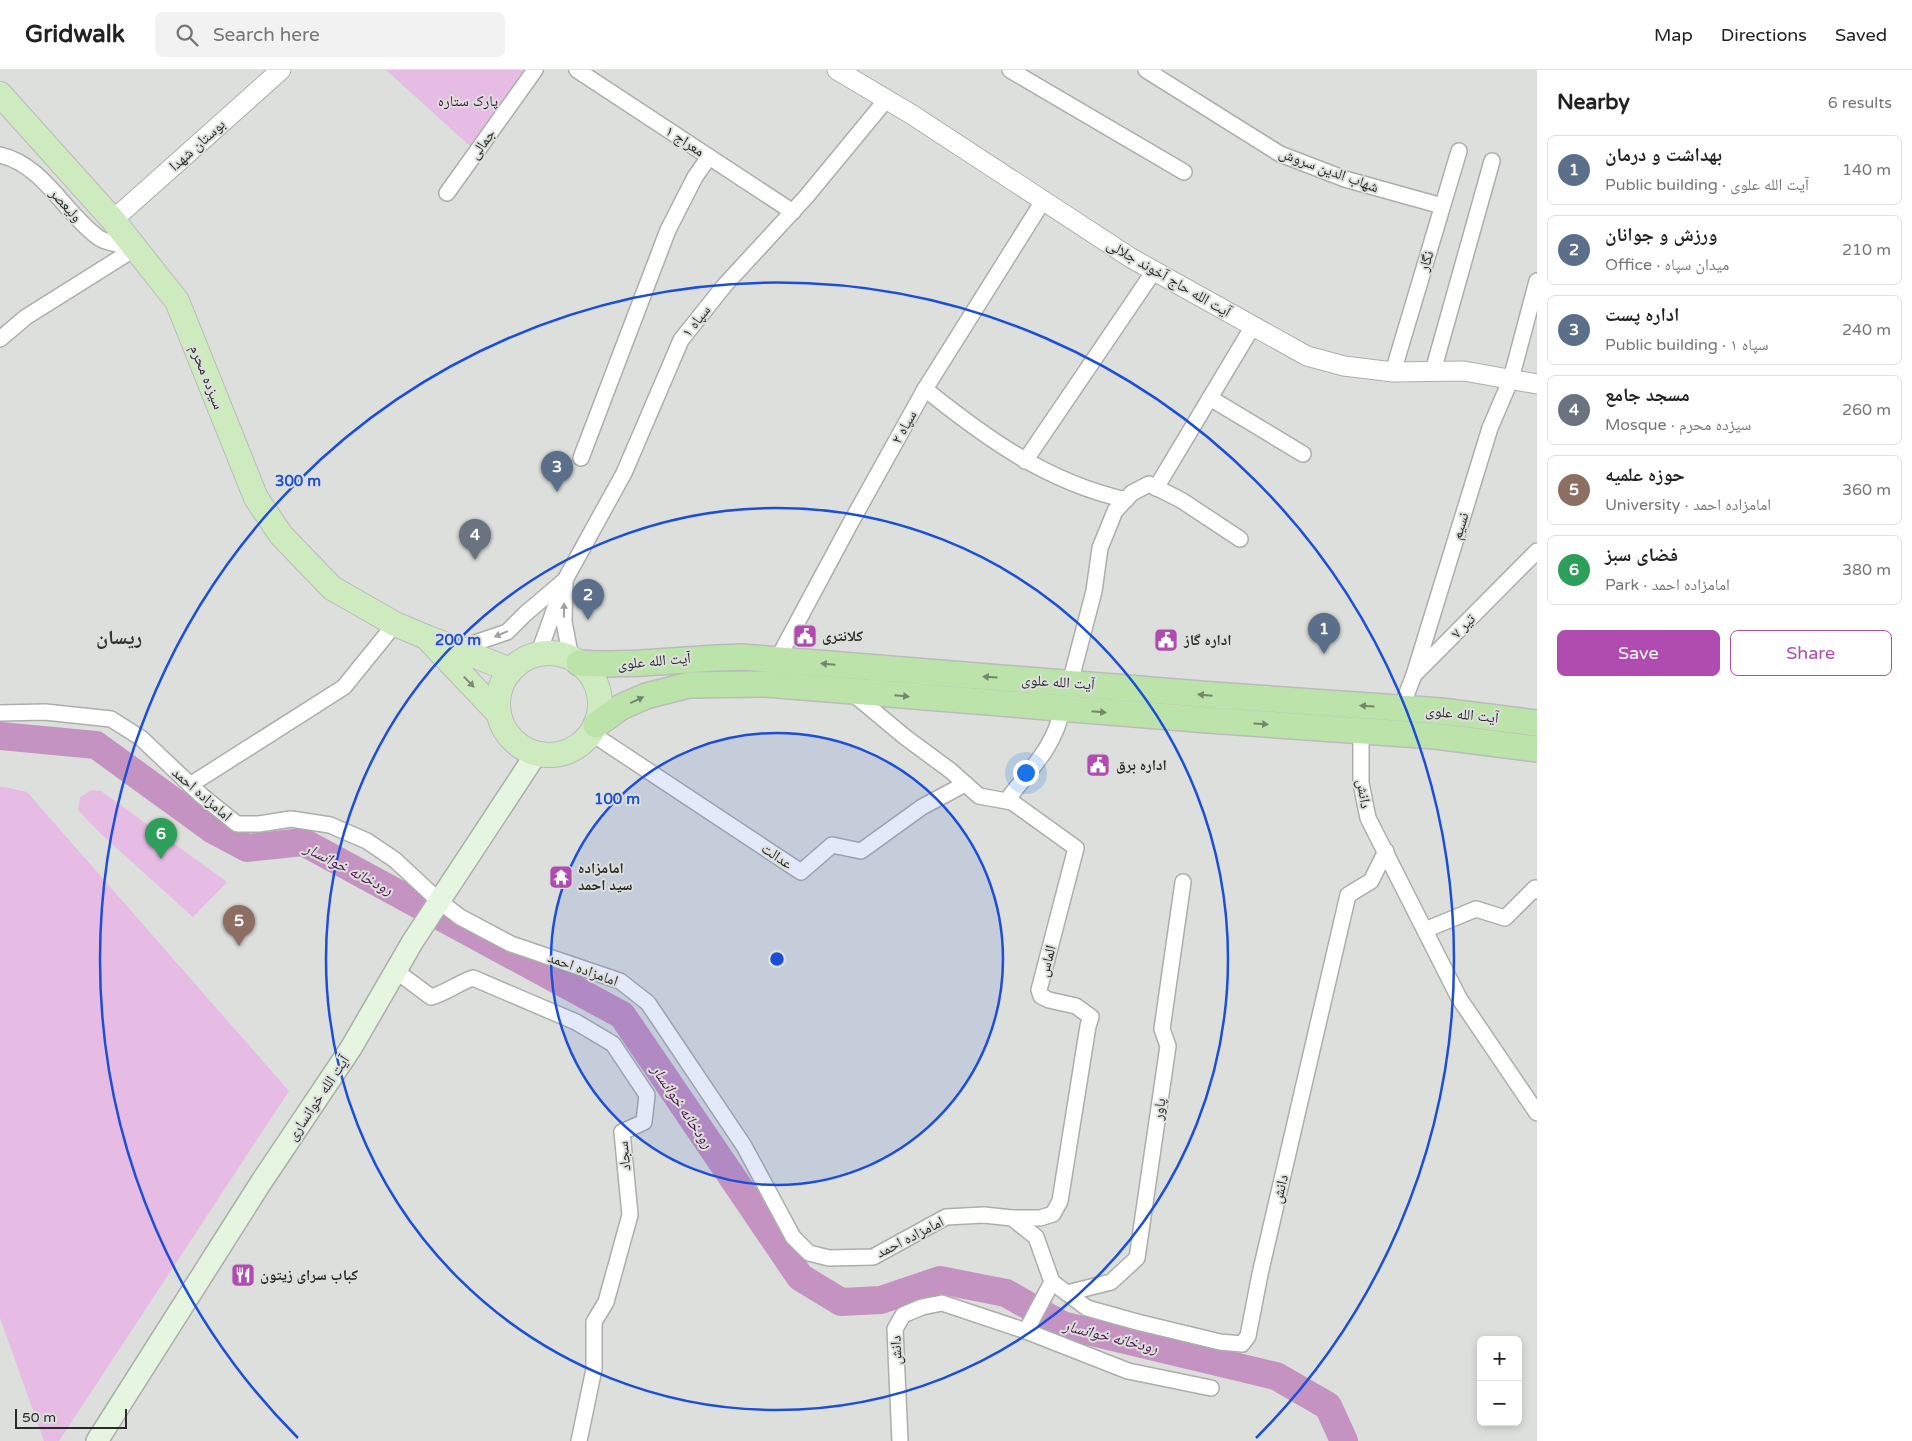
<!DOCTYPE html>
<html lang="en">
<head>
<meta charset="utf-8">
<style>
	:root { --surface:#fff; --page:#f2f2f2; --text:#222; --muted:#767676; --line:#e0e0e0; --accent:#b04bb0 }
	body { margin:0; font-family:"Varela Round","Noto Naskh Arabic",sans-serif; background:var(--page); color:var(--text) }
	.controls { position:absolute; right:15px; bottom:15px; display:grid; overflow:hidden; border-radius:8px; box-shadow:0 2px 8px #0003 }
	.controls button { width:45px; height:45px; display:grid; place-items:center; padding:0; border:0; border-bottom:1px solid var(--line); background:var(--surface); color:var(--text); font:25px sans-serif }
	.scale { position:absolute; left:15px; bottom:12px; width:112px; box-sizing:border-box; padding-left:5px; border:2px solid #2a2c2a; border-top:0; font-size:14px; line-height:18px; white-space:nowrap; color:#2a2c2a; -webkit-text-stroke:4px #dcdfdb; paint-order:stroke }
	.you { position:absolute; left:1025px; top:702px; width:18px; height:18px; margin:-12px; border:4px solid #fff; border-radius:50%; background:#1a73e8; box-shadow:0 0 0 8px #1a73e833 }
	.badge { display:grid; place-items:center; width:32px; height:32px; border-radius:50%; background:var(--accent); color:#fff; font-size:16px; font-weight:700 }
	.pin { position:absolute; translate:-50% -41px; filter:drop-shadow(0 1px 2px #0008) }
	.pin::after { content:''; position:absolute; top:26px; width:18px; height:15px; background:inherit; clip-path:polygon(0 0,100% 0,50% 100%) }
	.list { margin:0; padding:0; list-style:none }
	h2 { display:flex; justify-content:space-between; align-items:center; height:65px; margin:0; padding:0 20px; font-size:21px }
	h2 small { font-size:16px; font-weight:400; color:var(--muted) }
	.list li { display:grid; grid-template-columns:32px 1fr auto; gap:15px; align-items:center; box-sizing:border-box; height:70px; margin:0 10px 10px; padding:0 10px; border:1px solid var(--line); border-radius:8px }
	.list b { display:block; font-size:19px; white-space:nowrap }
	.list p { margin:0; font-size:16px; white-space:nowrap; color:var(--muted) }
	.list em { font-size:16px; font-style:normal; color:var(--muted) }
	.actions { display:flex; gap:10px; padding:15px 20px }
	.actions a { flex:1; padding:11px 0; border:1px solid var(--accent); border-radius:8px; text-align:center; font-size:18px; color:var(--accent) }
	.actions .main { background:var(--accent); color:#fff }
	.icon { flex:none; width:28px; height:28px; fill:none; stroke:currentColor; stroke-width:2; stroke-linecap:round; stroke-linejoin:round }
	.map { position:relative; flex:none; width:1537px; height:1371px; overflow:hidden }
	header { display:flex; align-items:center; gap:30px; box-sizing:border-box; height:70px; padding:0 25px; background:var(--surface); border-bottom:1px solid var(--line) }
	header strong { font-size:24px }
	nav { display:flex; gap:28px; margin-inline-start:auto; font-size:18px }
	.search { width:350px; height:45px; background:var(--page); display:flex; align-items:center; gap:12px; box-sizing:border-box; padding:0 18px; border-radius:8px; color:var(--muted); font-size:19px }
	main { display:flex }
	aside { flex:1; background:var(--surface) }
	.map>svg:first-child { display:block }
	.green { fill:#e6bce4 }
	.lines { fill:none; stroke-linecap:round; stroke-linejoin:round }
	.river { stroke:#c593c2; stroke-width:28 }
	.minor-casing { stroke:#abaeaa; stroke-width:18 }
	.tertiary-casing { stroke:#abaeaa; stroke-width:21 }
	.secondary-casing { stroke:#abaeaa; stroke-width:24 }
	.primary-casing { stroke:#bbb; stroke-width:26 }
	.trunk-casing { stroke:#bbb; stroke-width:28 }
	.minor { stroke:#fff; stroke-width:15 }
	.tertiary { stroke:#fff; stroke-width:19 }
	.secondary { stroke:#e6f5df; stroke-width:21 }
	.primary { stroke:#cdebbf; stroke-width:24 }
	.trunk { stroke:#bce4aa; stroke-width:25 }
	.oneway { fill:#9fa09f }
	.oneway2 { fill:#73886a }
	.oneway3 { fill:#7c8c74 }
	.ring { fill:none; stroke:#1d4ed8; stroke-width:2.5 }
	.labels { text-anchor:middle; stroke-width:4; stroke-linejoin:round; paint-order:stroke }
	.park-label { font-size:15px; fill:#4a0e4a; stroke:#dcdfdb }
	.street-label { font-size:15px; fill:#2a2c2a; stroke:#dcdfdb }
	.poi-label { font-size:15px; font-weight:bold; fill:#2a2c2a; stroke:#dcdfdb; text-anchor:start }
	.water-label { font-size:16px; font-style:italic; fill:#511651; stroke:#dcdfdb }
	.district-label { font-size:20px; font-weight:bold; fill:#30332f; stroke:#dcdfdb }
	.centre { fill:#1d4ed8; stroke:#dcdfdb; stroke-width:2.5 }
	.ring-label { font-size:15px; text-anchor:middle; font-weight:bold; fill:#1d4ed8; stroke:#dcdfdb; stroke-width:4; stroke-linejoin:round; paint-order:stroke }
</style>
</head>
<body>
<header>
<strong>Gridwalk</strong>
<div class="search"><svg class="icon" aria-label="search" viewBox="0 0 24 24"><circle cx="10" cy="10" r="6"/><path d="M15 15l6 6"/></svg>Search here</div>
<nav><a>Map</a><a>Directions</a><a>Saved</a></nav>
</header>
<main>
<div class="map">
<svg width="1537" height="1371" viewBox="0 0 1537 1371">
	<rect width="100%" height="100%" fill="#dcdfdb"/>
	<g class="green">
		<polygon points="386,0 530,0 471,77"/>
		<polygon points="0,716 27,722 289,1021 59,1371 44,1371 0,1248"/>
		<polygon points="92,720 101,721 227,812 193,847 103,766 78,740 80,727"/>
	</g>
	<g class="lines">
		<polyline class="river" points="0,666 96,675 213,760 247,778 303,772 622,945 800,1207 841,1232 881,1230 940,1210 1006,1223 1062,1255 1276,1306 1328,1336 1344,1371"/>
		<g class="minor-casing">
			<g id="minor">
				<polyline points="577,0 793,142"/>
				<polyline points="1010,0 1184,102"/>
				<polyline points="1146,0 1280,84 1345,109 1442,136"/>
				<path d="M0,85C44,95 64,143 99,168C108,174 125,175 136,178"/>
				<polyline points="447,123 535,0"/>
				<polyline points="0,269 26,247 136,178"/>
				<polyline points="1433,301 1492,91"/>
				<polyline points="1393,302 1459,81"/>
				<path d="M925,319C987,369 1047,412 1126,430"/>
				<polyline points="1210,328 1303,384"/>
				<polyline points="581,388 668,160 695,107 709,87"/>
				<polyline points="1025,391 1154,201"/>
				<polyline points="1156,418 1253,256"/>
				<polyline points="457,579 507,562 525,544 565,510 624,403 681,270 724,216 806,127 886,30"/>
				<polyline points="538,585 565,510 564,552 571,588"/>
				<polyline points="777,590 850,454 925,319 1043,131"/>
				<polyline points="1414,605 1490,358 1511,309 1537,211"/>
				<polyline points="1070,613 1094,521 1100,478 1115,441 1132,423 1149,414 1181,430 1240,469"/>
				<polyline points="851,622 905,667 951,701 979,726 1012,732"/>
				<polyline points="1401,638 1414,605 1537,481"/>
				<polyline points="0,643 45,642 111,649 141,668 201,725 237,754 259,754 291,749 330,755 367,771 395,790 439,831 460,847 511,874 620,911 648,933 744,1076 793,1167 809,1183 829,1188 873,1187 946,1147 984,1145 1012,1148 1036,1167 1052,1212"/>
				<polyline points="1361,661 1361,713 1368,748 1459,928 1537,1043"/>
				<polyline points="591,663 801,802 832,775 861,781 922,737 965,714"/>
				<polyline points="190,715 344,617 395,554"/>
				<polyline points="1425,860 1476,839 1505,848 1535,818 1537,821"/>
				<path d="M396,901L431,927C446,923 458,913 473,908L576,952L613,974L647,1025L644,1052L622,1062L630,1145L606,1232L594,1252V1299L579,1371"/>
				<path d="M1012,1148H1040L1053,1144L1060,1131L1088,956L1091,947L1076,936L1049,930L1041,926L1039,920L1076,778L1012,732L1010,726C1031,699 1056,674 1062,639"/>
				<polyline points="1052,1212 1087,1238 1137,1252 1220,1272 1242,1274 1248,1266 1260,1204 1348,825 1371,811 1386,781"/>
				<polyline points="1067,1223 1111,1212 1137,1188 1168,976 1162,959 1183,812"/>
				<polyline points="1026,1261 1052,1212"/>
				<polyline points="900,1371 895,1259 903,1245 922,1237 942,1233 1026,1261 1128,1301 1211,1318"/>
			</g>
		</g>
		<g class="tertiary-casing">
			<g id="tertiary">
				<polyline points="837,0 911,44 1131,188 1307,286 1344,296 1393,302 1464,301 1537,314"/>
				<polyline points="113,150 281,0"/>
			</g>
		</g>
		<g class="secondary-casing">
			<polyline id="secondary" points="97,1371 260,1114 351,978 413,871 536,684"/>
		</g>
		<g class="primary-casing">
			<g id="primary">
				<polyline points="0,24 113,150 177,231 256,428 281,465 332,518 395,554 426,567"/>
				<circle cx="549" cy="634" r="51"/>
				<polyline points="499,644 426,567 511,600"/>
			</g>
		</g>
		<g class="trunk-casing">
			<g id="trunk">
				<path d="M579,593C633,597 687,588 742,587L1213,625L1441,641L1537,653"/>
				<polyline points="596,655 621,637 646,626 689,615 766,614 1208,650 1435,666 1537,679"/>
			</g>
		</g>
		<use href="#minor" class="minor"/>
		<use href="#tertiary" class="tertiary"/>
		<use href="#secondary" class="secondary"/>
		<use href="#primary" class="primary"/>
		<use href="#trunk" class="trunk"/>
	</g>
	<defs><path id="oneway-solid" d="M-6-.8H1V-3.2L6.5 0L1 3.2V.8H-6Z" transform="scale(1.25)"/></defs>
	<g class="oneway">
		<use href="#oneway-solid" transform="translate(564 540) rotate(-89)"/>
		<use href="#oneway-solid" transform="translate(501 564) rotate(157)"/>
	</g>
	<g class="oneway2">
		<use href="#oneway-solid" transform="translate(828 594) rotate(-175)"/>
		<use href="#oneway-solid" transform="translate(990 607) rotate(-176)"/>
		<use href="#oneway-solid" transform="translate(1205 625) rotate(-175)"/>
		<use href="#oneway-solid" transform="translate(902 626) rotate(5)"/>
		<use href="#oneway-solid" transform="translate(637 630) rotate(-25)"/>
		<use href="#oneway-solid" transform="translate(1367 636) rotate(-177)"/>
		<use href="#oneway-solid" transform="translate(1099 642) rotate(5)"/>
		<use href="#oneway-solid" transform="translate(1261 654) rotate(4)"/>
	</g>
	<use class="oneway3" href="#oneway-solid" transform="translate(469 612) rotate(46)"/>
	<circle cx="777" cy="889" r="226" fill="#1d4ed8" fill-opacity=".12"/>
	<g class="ring">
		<circle cx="777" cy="889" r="226"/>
		<circle cx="777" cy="889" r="451"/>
		<path d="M298 1368A677 677 0 1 1 1256 1368"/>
	</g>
	<defs>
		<g id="civic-square" transform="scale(1.25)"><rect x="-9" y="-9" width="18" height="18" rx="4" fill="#b04bb0" stroke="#dcdfdb"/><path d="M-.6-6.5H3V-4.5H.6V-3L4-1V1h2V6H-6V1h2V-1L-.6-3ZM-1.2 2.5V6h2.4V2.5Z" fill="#fff"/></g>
		<g id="temple-square" transform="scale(1.25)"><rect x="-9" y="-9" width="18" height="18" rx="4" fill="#b04bb0" stroke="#dcdfdb"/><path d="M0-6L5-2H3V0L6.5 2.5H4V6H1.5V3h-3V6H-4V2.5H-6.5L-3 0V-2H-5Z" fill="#fff"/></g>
		<g id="restaurant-square" transform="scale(1.25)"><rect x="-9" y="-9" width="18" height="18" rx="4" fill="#b04bb0" stroke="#dcdfdb"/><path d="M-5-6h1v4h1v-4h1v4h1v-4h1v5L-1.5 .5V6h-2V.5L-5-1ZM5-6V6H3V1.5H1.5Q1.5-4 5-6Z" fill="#fff"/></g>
	</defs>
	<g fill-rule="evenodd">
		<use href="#civic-square" x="805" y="566"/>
		<use href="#civic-square" x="1166" y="570"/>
		<use href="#civic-square" x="1098" y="695"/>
		<use href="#temple-square" x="561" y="807"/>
		<use href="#restaurant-square" x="243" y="1205"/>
	</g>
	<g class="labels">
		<g class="park-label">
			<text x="468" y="36">پارک ستاره</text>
		</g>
		<g class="street-label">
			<text transform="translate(685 71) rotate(33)" y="5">معراج ۱</text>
			<text transform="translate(482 74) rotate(-54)" y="5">جمالی</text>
			<text transform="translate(197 75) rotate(-42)" y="5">بوستان شهدا</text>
			<text transform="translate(1329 100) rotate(20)" y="5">شهاب الدین سروش</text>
			<text transform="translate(66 135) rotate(48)" y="5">ولیعصر</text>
			<text transform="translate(1426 191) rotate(-73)" y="5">نگار</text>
			<text transform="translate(1169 208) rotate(30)" y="5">آیت الله حاج آخوند جلالی</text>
			<text transform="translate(696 251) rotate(-52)" y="5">سپاه ۱</text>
			<text transform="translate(207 307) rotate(68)" y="5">سیزده محرم</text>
			<text transform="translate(904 357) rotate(-61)" y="5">سپاه ۲</text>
			<text transform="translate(1460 456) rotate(-73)" y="5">نسیم</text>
			<text transform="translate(1463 556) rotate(-46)" y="5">۷ تیر</text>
			<text transform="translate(654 591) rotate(-5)" y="5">آیت الله علوی</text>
			<text transform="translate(1058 612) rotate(4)" y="5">آیت الله علوی</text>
			<text transform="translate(1462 644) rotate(6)" y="5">آیت الله علوی</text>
			<text transform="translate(202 724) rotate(41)" y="5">امامزاده احمد</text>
			<text transform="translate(1364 724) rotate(82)" y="5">دانش</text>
			<text transform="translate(777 786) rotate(34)" y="5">عدالت</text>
			<text transform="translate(1047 891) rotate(-75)" y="5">الماس</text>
			<text transform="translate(583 899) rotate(20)" y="5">امامزاده احمد</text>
			<text transform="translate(318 1028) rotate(-56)" y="5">آیت الله خوانساری</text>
			<text transform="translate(1159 1039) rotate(-82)" y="5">پاور</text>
			<text transform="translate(624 1086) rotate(-96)" y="5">سجاد</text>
			<text transform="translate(1280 1119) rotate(-77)" y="5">دانش</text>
			<text transform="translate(910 1167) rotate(-27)" y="5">امامزاده احمد</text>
			<text transform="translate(896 1280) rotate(-92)" y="5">دانش</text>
		</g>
		<g class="poi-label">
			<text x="822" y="571">کلانتری</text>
			<text x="1184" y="575">اداره گاز</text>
			<text x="1116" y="700">اداره برق</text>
			<text x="578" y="803">امامزاده<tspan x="578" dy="17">سید احمد</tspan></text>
			<text x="260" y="1210">کباب سرای زیتون</text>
		</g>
		<g class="water-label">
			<text transform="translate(349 798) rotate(27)" y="6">رودخانه خوانسار</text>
			<text transform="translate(683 1036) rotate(56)" y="6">رودخانه خوانسار</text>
			<text transform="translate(1111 1266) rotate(14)" y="6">رودخانه خوانسار</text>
		</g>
		<g class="district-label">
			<text x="119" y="574">ریسان</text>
		</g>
	</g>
	<circle cx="777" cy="889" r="8" class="centre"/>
	<g class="ring-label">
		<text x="298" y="416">300 m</text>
		<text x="458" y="575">200 m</text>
		<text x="617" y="734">100 m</text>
	</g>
</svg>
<div class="controls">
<button>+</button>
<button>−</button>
</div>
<div class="scale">50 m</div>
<div class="you"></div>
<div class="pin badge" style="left:1324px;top:584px;background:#5c6f8a">1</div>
<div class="pin badge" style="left:588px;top:550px;background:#5c6f8a">2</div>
<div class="pin badge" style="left:557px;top:422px;background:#5c6f8a">3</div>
<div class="pin badge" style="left:475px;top:490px;background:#6b7280">4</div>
<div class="pin badge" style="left:239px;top:876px;background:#8d6e63">5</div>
<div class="pin badge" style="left:161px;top:789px;background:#2e9e5b">6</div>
</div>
<aside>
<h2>Nearby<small>6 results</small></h2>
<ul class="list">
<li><span class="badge" style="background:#5c6f8a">1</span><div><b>بهداشت و درمان</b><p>Public building · آیت الله علوی</p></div><em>140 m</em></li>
<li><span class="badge" style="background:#5c6f8a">2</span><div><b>ورزش و جوانان</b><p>Office · میدان سپاه</p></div><em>210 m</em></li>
<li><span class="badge" style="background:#5c6f8a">3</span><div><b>اداره پست</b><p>Public building · سپاه ۱</p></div><em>240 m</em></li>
<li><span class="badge" style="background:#6b7280">4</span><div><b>مسجد جامع</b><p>Mosque · سیزده محرم</p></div><em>260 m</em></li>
<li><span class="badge" style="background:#8d6e63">5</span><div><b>حوزه علمیه</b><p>University · امامزاده احمد</p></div><em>360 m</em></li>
<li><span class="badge" style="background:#2e9e5b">6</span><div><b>فضای سبز</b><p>Park · امامزاده احمد</p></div><em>380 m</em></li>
</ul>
<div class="actions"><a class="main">Save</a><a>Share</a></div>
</aside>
</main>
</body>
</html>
